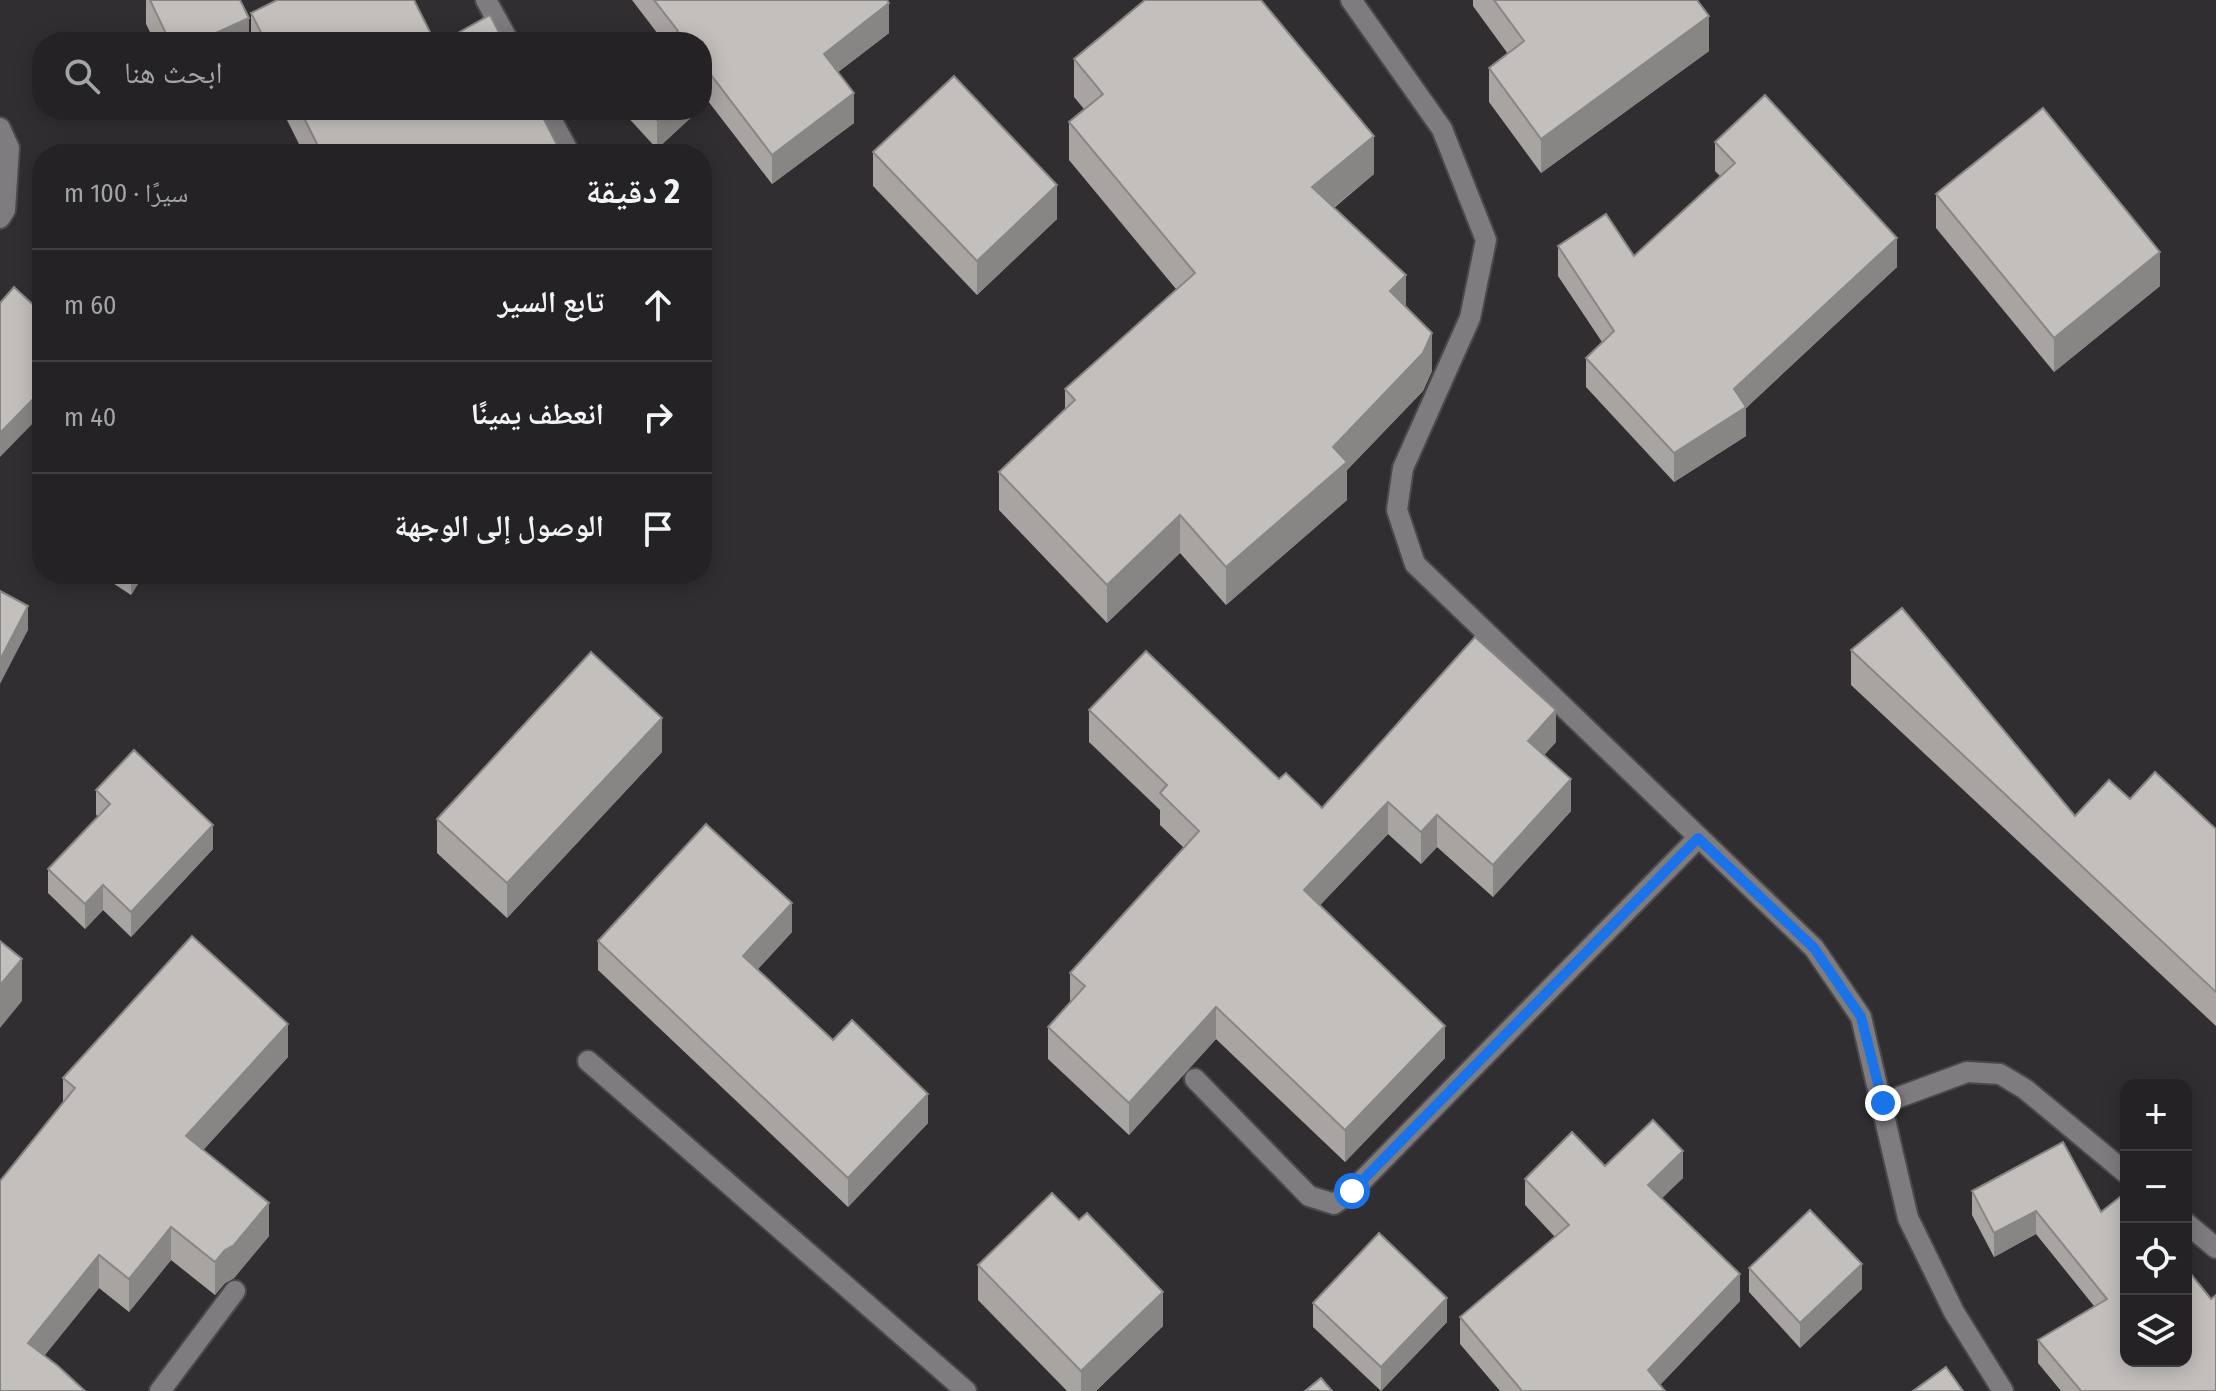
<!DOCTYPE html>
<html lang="ar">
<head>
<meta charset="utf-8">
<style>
	:root { --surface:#242225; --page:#2c2a2d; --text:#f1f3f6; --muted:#a3a4a7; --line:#413f42 }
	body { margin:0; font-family:"Fira Sans Condensed","Noto Naskh Arabic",sans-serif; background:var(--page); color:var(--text); direction:rtl }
	.controls { position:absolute; right:24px; bottom:24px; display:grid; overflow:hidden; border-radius:16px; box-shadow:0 4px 20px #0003 }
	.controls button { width:72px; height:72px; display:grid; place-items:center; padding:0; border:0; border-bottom:2px solid var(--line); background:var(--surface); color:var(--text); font:40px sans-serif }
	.stop { position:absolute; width:24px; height:24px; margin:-18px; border:6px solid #1a73e8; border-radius:50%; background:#fff }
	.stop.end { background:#1a73e8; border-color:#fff; box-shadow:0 2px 8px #0008 }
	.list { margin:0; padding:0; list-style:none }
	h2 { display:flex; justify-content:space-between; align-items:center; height:104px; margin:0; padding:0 32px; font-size:34px }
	h2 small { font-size:26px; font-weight:400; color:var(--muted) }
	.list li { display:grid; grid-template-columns:52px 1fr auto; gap:24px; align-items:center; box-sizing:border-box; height:112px; padding:0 32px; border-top:2px solid var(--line) }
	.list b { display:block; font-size:30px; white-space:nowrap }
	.list em { font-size:26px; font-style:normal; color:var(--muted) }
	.icon { flex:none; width:44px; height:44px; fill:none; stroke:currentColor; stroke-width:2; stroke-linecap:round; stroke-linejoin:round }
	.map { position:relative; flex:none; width:2216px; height:1391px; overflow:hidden; direction:ltr }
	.search { position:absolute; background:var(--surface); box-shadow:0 4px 20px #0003; left:32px; top:32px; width:680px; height:88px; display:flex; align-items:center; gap:20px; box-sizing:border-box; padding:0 28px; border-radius:32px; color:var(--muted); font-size:30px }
	.panel { position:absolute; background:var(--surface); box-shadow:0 4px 20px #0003; left:32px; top:144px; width:680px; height:440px; border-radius:32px; direction:rtl }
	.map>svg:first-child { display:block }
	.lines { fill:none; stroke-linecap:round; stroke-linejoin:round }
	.street-casing { stroke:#4b494c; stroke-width:24 }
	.street { stroke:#7f7c7f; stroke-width:20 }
	.wall { fill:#a8a4a2 }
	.shaded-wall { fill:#888684 }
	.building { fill:#c3bfbc; stroke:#888684; stroke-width:2 }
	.route { stroke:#1a73e8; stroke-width:10 }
</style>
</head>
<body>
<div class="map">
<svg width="2216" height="1391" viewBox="0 0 2216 1391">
	<rect width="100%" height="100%" fill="#302e31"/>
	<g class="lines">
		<g class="street-casing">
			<g id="street">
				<polyline points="486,0 509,42"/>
				<polyline points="1351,0 1442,129 1486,240 1470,318 1403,468 1397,510 1415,564 1814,948 1861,1017 1908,1218 1954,1312 2003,1391"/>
				<polyline points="546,110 570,154"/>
				<polyline points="0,128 9,148 5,210 0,218"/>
				<polyline points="588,1061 966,1391"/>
				<polyline points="1195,1079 1309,1196 1334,1204 1352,1191 1698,838"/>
				<polyline points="1883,1103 1967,1072 2000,1074 2025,1089 2126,1173"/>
				<polyline points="2186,1223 2216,1248"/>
				<polyline points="160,1391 235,1291"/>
			</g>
		</g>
		<use href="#street" class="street"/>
	</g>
	<g class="wall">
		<polygon points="146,0 240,0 249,42 155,42 146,24"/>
		<polygon points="632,0 887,0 889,33 838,72 854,123 772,184 708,101 702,107 702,42 664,42"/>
		<polygon points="1473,0 1697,0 1709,51 1541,173 1489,102 1489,68 1508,54 1473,6"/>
		<polygon points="251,13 435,42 251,42"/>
		<polygon points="1074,59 1374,174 1334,208 1406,307 1432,371 1423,391 1347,470 1347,500 1226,605 1180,553 1107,623 999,510 999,472 1065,410 1065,389 1176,289 1069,160 1069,122 1084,109 1074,97"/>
		<polygon points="282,110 539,110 562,154 304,154"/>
		<polygon points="624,110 699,110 657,149 624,113"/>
		<polygon points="1715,142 1897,267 1746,408 1746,436 1674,482 1586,387 1586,358 1602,342 1558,276 1558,246 1634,256 1721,177 1715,171"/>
		<polygon points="873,152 1057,219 977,295 873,186"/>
		<polygon points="1936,194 2160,286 2054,372 1936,228"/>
		<polygon points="99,574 144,574 131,595"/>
		<polygon points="1851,650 2075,816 2130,799 2216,829 2216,1026 1851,685"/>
		<polygon points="1089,710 1279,779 1322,808 1556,742 1544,755 1571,811 1493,897 1437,847 1421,864 1388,834 1320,905 1445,1058 1345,1162 1216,1039 1129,1135 1048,1059 1048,1027 1070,1003 1070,973 1184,848 1160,825 1160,810 1089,742"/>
		<polygon points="662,752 507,918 437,853 437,819"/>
		<polygon points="96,790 213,849 131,937 103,910 85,929 48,893 48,869 98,816 96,815"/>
		<polygon points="792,932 758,969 833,1040 928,1123 848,1207 598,970 598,941"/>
		<polygon points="288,1057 203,1150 269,1236 234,1278 225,1283 215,1295 171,1260 129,1312 99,1288 44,1356 0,1391 63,1103 63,1078"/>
		<polygon points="1605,1166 1683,1178 1661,1198 1740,1301 1660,1385 1664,1391 1500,1391 1460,1344 1460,1317 1555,1237 1525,1205 1525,1179"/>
		<polygon points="1972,1191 2101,1212 2216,1391 2061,1391 2038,1363 2038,1340 2094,1306 2036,1234 1994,1257 1972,1215"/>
		<polygon points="978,1265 1163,1326 1096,1391 1067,1391 978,1300"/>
		<polygon points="1749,1268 1862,1289 1800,1348 1749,1292"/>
		<polygon points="1313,1303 1447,1322 1381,1391 1313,1327"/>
	</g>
	<g class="shaded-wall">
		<polygon points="889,3 889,33 824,83 824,54"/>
		<polygon points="1709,16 1709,51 1541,173 1541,139"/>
		<polygon points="249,18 249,42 196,42"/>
		<polygon points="708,71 708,101 702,107 702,77"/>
		<polygon points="854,93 854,123 772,184 772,155"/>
		<polygon points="668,110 699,110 657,149 657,120"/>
		<polygon points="1374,136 1374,174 1312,225 1312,187"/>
		<polygon points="1057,185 1057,219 977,295 977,261"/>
		<polygon points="1897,238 1897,267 1746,408 1746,436 1674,482 1674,453 1734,389"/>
		<polygon points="2160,252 2160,286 2054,372 2054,338"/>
		<polygon points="1406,275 1406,313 1390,291"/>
		<polygon points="1432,333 1432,371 1423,391 1347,470 1347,500 1226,605 1226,567"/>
		<polygon points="42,390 42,414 0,457 0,433"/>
		<polygon points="1180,515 1180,553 1107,623 1107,585"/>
		<polygon points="131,574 144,574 131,595"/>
		<polygon points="28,606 28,630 0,684 0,660"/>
		<polygon points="1556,710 1556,742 1528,773 1528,741"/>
		<polygon points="662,718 662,752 507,918 507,883"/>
		<polygon points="1571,779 1571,811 1493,897 1493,865"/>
		<polygon points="1388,802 1388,834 1304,922 1304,890"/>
		<polygon points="1437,815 1437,847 1421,864 1421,832"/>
		<polygon points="213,825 213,849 131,937 131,912"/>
		<polygon points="103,885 103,910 85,929 85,904"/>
		<polygon points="792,903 792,932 743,985 743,956"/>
		<polygon points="22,959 22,1001 0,1028 0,985"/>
		<polygon points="1216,1007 1216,1039 1129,1135 1129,1103"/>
		<polygon points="288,1024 288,1057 186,1169 186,1136"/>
		<polygon points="1445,1026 1445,1058 1345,1162 1345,1130"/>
		<polygon points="928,1094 928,1123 848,1207 848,1178"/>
		<polygon points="1683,1151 1683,1178 1648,1212 1648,1185"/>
		<polygon points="269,1203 269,1236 234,1278 225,1283 215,1295 215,1262 225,1250"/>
		<polygon points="2036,1211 2036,1234 1994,1257 1994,1233"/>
		<polygon points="171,1227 171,1260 129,1312 129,1279"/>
		<polygon points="99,1255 99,1288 28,1376 28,1343"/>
		<polygon points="1862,1264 1862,1289 1800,1348 1800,1323"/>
		<polygon points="1740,1274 1740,1301 1654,1391 1648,1370"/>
		<polygon points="1163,1292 1163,1326 1096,1391 1081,1391 1081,1371"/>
		<polygon points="1447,1298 1447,1322 1381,1391 1381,1367"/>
	</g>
	<g class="building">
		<polygon points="150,0 240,0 249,18 196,42 170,42"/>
		<polygon points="277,0 414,0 435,42 266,42 251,13"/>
		<polygon points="654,0 887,0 889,3 824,54 854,93 772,155 708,71 702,77 702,42 667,42 678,31"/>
		<polygon points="1145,0 1261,0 1374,136 1312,187 1406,275 1390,291 1432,333 1423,353 1333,447 1347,462 1226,567 1180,515 1107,585 999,472 1075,400 1065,389 1195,273 1069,122 1103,94 1074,59"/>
		<polygon points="1494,0 1697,0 1709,16 1541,139 1489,68 1524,41"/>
		<polygon points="490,15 504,42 442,42"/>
		<polygon points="954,76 1057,185 977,261 873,152"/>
		<polygon points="1765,95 1897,238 1734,389 1746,407 1674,453 1586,358 1614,331 1558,246 1606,214 1634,256 1735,163 1715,142"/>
		<polygon points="2043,108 2160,252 2054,338 1936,194"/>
		<polygon points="300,110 539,110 562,154 322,154"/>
		<polygon points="648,110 668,110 657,120"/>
		<polygon points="14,287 42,313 42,390 0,433 0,303"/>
		<polygon points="0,591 28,606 0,660"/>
		<polygon points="1902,608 2075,816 2109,780 2130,799 2155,772 2216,829 2216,992 1851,650"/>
		<polygon points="1475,637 1556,710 1528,741 1571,779 1493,865 1437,815 1421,832 1388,802 1304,890 1445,1026 1345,1130 1216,1007 1129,1103 1048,1027 1085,986 1070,973 1199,831 1160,793 1167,785 1089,710 1146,651 1279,779 1286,773 1322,808"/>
		<polygon points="591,652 662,718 507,883 437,819"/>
		<polygon points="134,750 213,825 131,912 103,885 85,904 48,869 110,804 96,790"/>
		<polygon points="706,824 792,903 743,956 833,1040 852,1020 928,1094 848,1178 598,941"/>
		<polygon points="192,936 288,1024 186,1136 269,1203 234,1245 225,1250 215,1262 171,1227 129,1279 99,1255 28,1343 58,1366 85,1391 0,1391 0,1181 75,1088 63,1078"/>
		<polygon points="0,941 22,959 0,985"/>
		<polygon points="1653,1120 1683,1151 1648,1185 1740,1274 1648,1370 1665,1391 1522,1391 1460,1317 1569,1225 1525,1179 1572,1132 1605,1166"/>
		<polygon points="2063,1142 2101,1212 2125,1193 2126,1194 2126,1361 2186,1361 2186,1268 2211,1299 2216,1295 2216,1391 2081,1391 2038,1340 2107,1299 2036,1211 1994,1233 1972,1191"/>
		<polygon points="1052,1193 1079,1220 1087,1213 1163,1292 1081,1371 978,1265"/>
		<polygon points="1810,1210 1862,1264 1800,1323 1749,1268"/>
		<polygon points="1379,1233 1447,1298 1381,1367 1313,1303"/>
		<polygon points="1946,1367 1963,1391 1913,1391"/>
		<polygon points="1321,1378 1332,1391 1305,1391"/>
	</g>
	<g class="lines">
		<polyline class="route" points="1352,1191 1698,838 1814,948 1861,1017 1883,1103"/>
	</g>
</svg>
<div class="controls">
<button>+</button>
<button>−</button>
<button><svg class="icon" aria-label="locate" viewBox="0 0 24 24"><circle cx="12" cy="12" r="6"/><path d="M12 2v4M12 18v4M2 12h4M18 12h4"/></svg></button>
<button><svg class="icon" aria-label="layers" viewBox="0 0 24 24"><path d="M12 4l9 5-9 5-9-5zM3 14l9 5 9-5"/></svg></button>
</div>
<div class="stop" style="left:1352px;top:1191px"></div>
<div class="stop end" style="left:1883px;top:1103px"></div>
<div class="search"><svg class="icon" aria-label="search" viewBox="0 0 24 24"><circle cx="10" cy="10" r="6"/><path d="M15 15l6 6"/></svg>ابحث هنا</div>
<section class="panel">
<h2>2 دقيقة<small>سيرًا · 100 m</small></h2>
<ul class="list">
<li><svg class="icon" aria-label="ahead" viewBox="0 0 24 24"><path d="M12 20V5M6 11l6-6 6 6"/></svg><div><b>تابع السير</b></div><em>60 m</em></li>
<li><svg class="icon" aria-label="right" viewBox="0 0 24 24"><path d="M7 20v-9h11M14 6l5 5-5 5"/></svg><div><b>انعطف يمينًا</b></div><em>40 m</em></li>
<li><svg class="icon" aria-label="arrive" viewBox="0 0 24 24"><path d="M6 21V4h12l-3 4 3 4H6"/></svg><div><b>الوصول إلى الوجهة</b></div></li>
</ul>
</section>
</div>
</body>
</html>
